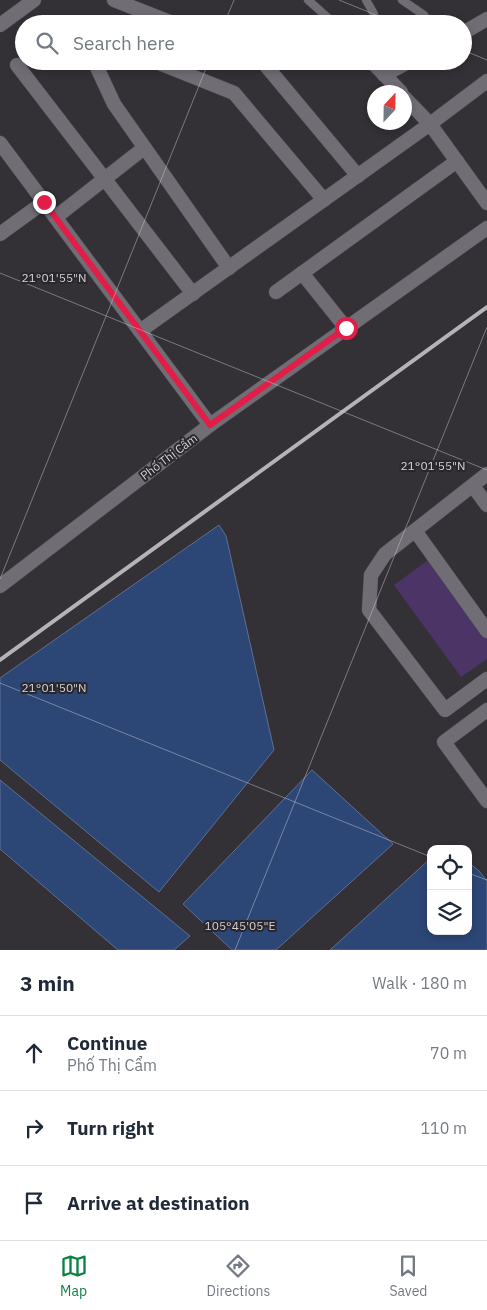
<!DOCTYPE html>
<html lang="en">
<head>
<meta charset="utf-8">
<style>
	:root { --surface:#fff; --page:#f6f6f7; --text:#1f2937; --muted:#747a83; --line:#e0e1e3; --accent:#0b8043 }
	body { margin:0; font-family:"IBM Plex Sans",sans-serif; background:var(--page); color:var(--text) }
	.controls { position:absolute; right:15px; bottom:15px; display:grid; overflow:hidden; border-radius:10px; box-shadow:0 2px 8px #0003 }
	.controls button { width:45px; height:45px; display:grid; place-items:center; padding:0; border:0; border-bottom:1px solid var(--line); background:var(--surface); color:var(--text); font:25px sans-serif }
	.compass { position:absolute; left:367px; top:85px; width:45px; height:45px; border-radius:50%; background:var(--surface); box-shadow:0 2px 8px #0003; rotate:22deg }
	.stop { position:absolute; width:15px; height:15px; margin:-11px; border:4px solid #e11d48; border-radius:50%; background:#fff }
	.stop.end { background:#e11d48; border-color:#fff; box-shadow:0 1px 5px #0008 }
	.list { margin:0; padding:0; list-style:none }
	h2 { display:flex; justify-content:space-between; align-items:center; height:65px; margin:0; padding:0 20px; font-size:21px }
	h2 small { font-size:16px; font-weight:400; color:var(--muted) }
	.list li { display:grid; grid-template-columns:32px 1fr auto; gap:15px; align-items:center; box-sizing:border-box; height:75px; padding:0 20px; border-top:1px solid var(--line) }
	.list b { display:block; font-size:19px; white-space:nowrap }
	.list p { margin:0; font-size:16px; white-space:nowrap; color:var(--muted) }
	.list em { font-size:16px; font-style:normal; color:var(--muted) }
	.icon { flex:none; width:28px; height:28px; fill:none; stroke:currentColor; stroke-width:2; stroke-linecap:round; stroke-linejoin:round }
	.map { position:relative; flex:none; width:487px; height:950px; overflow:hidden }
	.search { position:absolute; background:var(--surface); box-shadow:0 2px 8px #0003; left:15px; right:15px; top:15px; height:55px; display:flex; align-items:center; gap:12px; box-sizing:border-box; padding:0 18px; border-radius:28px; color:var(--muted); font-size:19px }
	.sheet { height:290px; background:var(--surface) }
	nav { display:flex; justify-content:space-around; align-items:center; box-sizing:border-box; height:70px; border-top:1px solid var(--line); background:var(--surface); font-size:14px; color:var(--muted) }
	nav a { display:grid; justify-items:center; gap:2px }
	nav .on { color:var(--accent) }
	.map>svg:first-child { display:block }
	.water { fill:#2c4676; stroke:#5e7093 }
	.building { fill:#4c3466 }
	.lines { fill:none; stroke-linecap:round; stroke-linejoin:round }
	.service-casing { stroke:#4e4c52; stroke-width:9 }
	.minor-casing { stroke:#4e4c52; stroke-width:15 }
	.service { stroke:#706d74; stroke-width:8 }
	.minor { stroke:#706d74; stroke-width:14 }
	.rail { stroke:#b5b3b7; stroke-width:4 }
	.route { stroke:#e11d48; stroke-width:6 }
	.ticks { fill:none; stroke:#d4d2d6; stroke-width:1; stroke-opacity:0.45 }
	.labels { text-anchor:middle; stroke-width:4; stroke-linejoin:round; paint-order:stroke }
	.street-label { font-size:12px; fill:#d4d2d6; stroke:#29262c }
	.ticks-label { font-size:12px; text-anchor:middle; fill:#d4d2d6; stroke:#29262c; stroke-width:4; stroke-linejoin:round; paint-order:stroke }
</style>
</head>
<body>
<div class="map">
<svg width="487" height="950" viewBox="0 0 487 950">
	<rect width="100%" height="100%" fill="#333036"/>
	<g class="water">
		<polygon points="219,525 226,536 274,750 159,892 0,760 0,678"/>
		<polygon points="312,770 393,844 276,950 232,950 183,904"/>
		<polygon points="0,780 190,936 174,950 118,950 0,849"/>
		<polygon points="431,858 431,931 468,931 468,862 479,871 487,881 487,950 330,950"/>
	</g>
	<polygon class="building" points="431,558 487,634 487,659 461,677 394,585"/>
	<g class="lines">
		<g class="service-casing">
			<g id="service">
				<polyline points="308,0 335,24"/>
				<polyline points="366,0 374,14 375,24"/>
				<polyline points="402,0 424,15 429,24"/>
			</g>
		</g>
		<g class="minor-casing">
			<g id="minor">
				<polyline points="114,0 175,24"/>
				<polyline points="0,25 34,0"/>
				<polyline points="463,33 487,19"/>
				<polyline points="94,61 114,104 229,268"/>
				<polyline points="154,61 234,93 324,200"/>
				<polyline points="262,61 358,176"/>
				<polyline points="371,61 401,92"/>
				<polyline points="17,65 193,294"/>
				<polyline points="384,75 410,61"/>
				<polyline points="404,97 430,124 487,203"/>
				<polyline points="0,143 210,425"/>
				<polyline points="56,217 144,148"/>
				<polyline points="0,234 44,202"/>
				<polyline points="302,273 346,328"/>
				<polyline points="276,292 457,161"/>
				<polyline points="140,331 430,124 487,81"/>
				<polyline points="487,474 385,554 371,575 369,610 445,710 487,679"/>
				<polyline points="473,486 487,505"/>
				<polyline points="416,532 487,631"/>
				<polyline points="0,586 210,425 487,228"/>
				<polyline points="487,710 444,742 487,801"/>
			</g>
		</g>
		<use href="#service" class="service"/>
		<use href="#minor" class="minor"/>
		<polyline class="rail" points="0,660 487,307"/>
	</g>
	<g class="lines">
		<polyline class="route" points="44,202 210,425 346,328"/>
	</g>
	<path class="ticks" d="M339,0L398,24M224,24L234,0M463,50L487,60M0,273L487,470M0,579L209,61M0,683L431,857M468,873L487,880M235,950L487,327"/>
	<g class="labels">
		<g class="street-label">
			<text transform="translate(169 457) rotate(-37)" y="4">Phố Thị Cẩm</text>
		</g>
	</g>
	<g class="ticks-label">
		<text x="54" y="282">21°01'55"N</text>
		<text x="433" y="470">21°01'55"N</text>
		<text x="54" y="692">21°01'50"N</text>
		<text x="240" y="930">105°45'05"E</text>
	</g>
</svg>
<div class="controls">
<button><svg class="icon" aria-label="locate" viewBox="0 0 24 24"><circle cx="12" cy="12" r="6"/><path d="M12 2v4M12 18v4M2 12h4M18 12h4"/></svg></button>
<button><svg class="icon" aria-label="layers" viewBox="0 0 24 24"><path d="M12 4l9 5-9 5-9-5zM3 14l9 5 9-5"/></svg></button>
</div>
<svg class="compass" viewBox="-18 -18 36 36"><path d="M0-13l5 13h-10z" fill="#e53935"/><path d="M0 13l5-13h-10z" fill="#747a83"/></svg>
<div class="stop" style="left:346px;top:328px"></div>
<div class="stop end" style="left:44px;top:202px"></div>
<div class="search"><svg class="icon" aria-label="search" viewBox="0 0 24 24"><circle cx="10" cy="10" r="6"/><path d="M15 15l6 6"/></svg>Search here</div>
</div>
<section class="sheet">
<h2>3 min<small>Walk · 180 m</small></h2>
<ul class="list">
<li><svg class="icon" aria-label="ahead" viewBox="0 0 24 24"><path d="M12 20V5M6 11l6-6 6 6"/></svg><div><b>Continue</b><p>Phố Thị Cẩm</p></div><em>70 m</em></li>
<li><svg class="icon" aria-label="right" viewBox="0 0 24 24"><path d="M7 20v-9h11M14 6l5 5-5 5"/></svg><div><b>Turn right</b></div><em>110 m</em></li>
<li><svg class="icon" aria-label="arrive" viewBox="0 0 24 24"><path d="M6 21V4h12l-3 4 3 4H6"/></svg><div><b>Arrive at destination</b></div></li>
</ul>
</section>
<nav>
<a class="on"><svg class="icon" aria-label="map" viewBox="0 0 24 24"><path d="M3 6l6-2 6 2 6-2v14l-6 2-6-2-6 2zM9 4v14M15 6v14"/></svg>Map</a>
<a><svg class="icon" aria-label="directions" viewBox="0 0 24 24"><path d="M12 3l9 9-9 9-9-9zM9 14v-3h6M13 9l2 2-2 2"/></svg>Directions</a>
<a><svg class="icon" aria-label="saved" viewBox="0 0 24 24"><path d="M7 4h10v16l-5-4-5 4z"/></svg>Saved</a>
</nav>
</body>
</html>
